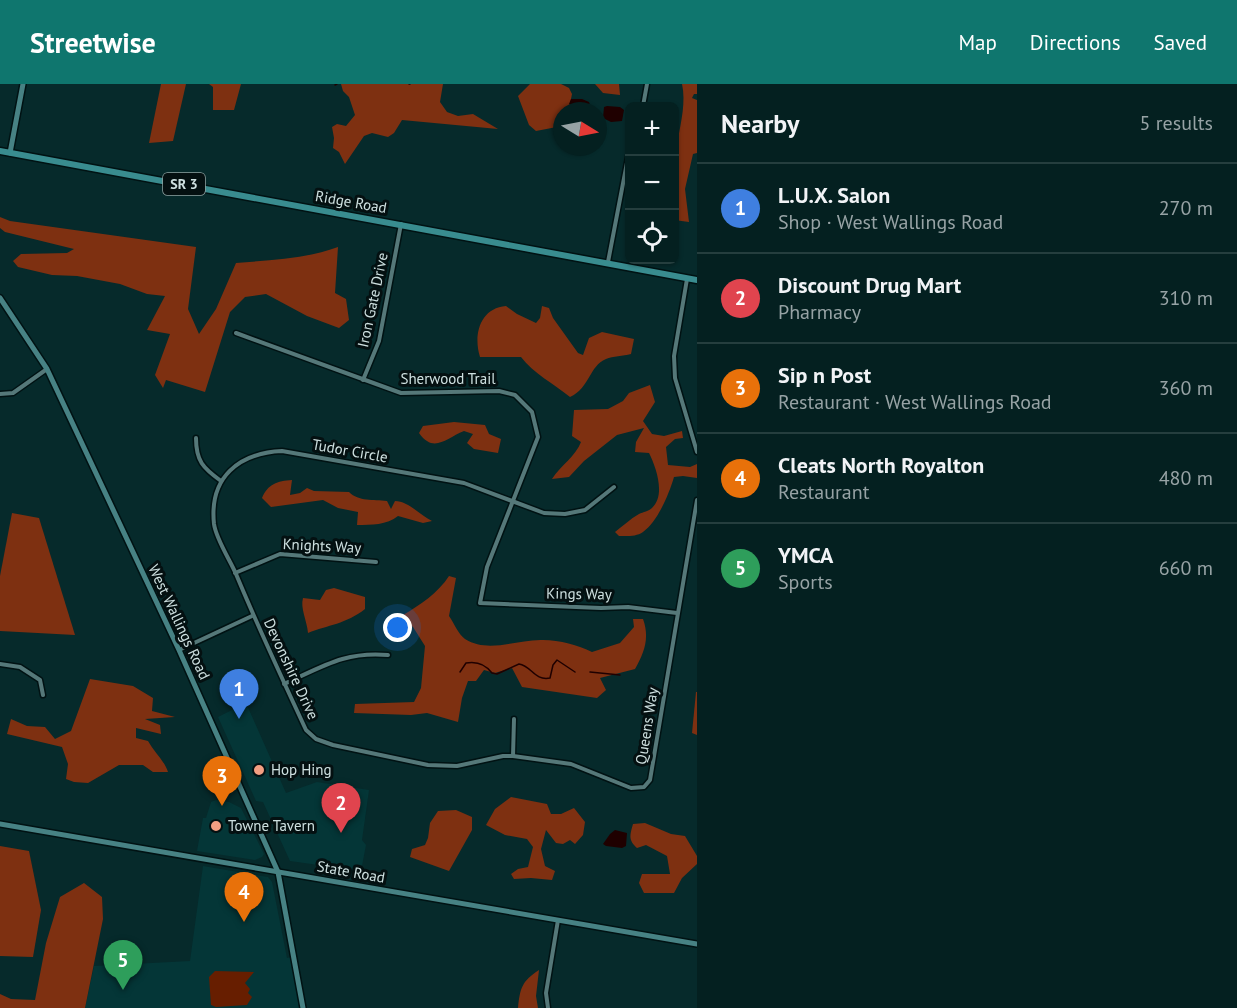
<!DOCTYPE html>
<html lang="en">
<head>
<meta charset="utf-8">
<style>
	:root { --surface:#042020; --page:#122d2d; --text:#f1f3f6; --muted:#97a3a5; --line:#253e3e; --accent:#0f766e }
	body { margin:0; font-family:"PT Sans",sans-serif; background:var(--page); color:var(--text) }
	.controls { position:absolute; right:18px; top:18px; display:grid; overflow:hidden; border-radius:9px; box-shadow:0 2px 4px #0004 }
	.controls button { width:54px; height:54px; display:grid; place-items:center; padding:0; border:0; border-bottom:2px solid var(--line); background:var(--surface); color:var(--text); font:30px sans-serif }
	.compass { position:absolute; left:553px; top:18px; width:54px; height:54px; border-radius:50%; background:var(--surface); box-shadow:0 2px 4px #0004; rotate:100deg }
	.you { position:absolute; left:398px; top:544px; width:21px; height:21px; margin:-15px; border:4px solid #fff; border-radius:50%; background:#1a73e8; box-shadow:0 0 0 9px #1a73e833 }
	.badge { display:grid; place-items:center; width:39px; height:39px; border-radius:50%; background:var(--accent); color:#fff; font-size:20px; font-weight:700 }
	.pin { position:absolute; translate:-50% -50px; filter:drop-shadow(0 2px 3px #0008) }
	.pin::after { content:''; position:absolute; top:32px; width:21px; height:18px; background:inherit; clip-path:polygon(0 0,100% 0,50% 100%) }
	.list { margin:0; padding:0; list-style:none }
	h2 { display:flex; justify-content:space-between; align-items:center; height:78px; margin:0; padding:0 24px; font-size:26px }
	h2 small { font-size:20px; font-weight:400; color:var(--muted) }
	.list li { display:grid; grid-template-columns:39px 1fr auto; gap:18px; align-items:center; box-sizing:border-box; height:90px; padding:0 24px; border-top:2px solid var(--line) }
	.list b { display:block; font-size:22px; white-space:nowrap }
	.list p { margin:0; font-size:20px; white-space:nowrap; color:var(--muted) }
	.list em { font-size:20px; font-style:normal; color:var(--muted) }
	.icon { flex:none; width:33px; height:33px; fill:none; stroke:currentColor; stroke-width:2; stroke-linecap:round; stroke-linejoin:round }
	.map { position:relative; flex:none; width:697px; height:924px; overflow:hidden }
	header { display:flex; align-items:center; gap:36px; box-sizing:border-box; height:84px; padding:0 30px; background:var(--accent); color:#fff }
	header strong { font-size:28px }
	nav { display:flex; gap:33px; margin-inline-start:auto; font-size:21px }
	main { display:flex }
	aside { flex:1; background:var(--surface) }
	.map>svg:first-child { display:block }
	.built { fill:#043637 }
	.green { fill:#671e00 }
	.forest { fill:#7e3011 }
	.water { fill:#1f0000 }
	.lines { fill:none; stroke-linecap:round; stroke-linejoin:round }
	.stream { stroke:#1f0000; stroke-width:1.5 }
	.street-casing { stroke:#001213; stroke-width:7 }
	.secondary-casing { stroke:#001213; stroke-width:8 }
	.primary-casing { stroke:#001213; stroke-width:9 }
	.street { stroke:#557879; stroke-width:4 }
	.secondary { stroke:#478284; stroke-width:5 }
	.primary { stroke:#398c8f; stroke-width:6 }
	.poi-dot { fill:#f39f82; stroke:#041011; stroke-width:2 }
	.labels { text-anchor:middle; stroke-width:6; stroke-linejoin:round; paint-order:stroke }
	.shield { fill:#041011; stroke:#91a2a2; stroke-width:1.5 }
	.shield-label { font-size:14px; font-weight:bold; fill:#cee0e0 }
	.street-label { font-size:15px; fill:#cee0e0; stroke:#041011 }
	.poi-label { font-size:15px; fill:#cee0e0; stroke:#041011; text-anchor:start }
</style>
</head>
<body>
<header>
<strong>Streetwise</strong>
<nav><a>Map</a><a>Directions</a><a>Saved</a></nav>
</header>
<main>
<div class="map">
<svg width="697" height="924" viewBox="0 0 697 924">
	<rect width="100%" height="100%" fill="#062a2b"/>
	<g class="built">
		<polygon points="246,619 286,709 317,698 369,706 362,756 366,761 361,787 290,777 263,718 256,717 218,633"/>
		<polygon points="216,716 229,718 241,724 264,770 262,773 255,776 197,767 203,734 206,734 211,718"/>
		<polygon points="203,782 268,793 272,798 287,874 291,873 300,924 85,924 94,882 190,877"/>
	</g>
	<polygon class="green" points="215,887 254,888 245,899 250,905 248,909 252,913 247,921 216,923 211,921 209,893"/>
	<g class="forest">
		<polygon points="161,0 186,0 173,57 149,59"/>
		<polygon points="209,0 241,0 234,26 213,26 213,3"/>
		<polygon points="341,0 443,0 440,18 447,28 458,32 473,30 498,45 402,36 394,49 388,53 372,49 364,52 345,80 339,68 333,64 334,54 332,43 337,40 346,42 355,31 349,13 343,7"/>
		<polygon points="530,0 561,0 569,4 572,10 570,20 578,27 562,27 562,42 536,47 529,41 518,12"/>
		<polygon points="595,0 619,0 620,11 603,9"/>
		<path d="M682,0H697V10H694L692,14L697,16V69L693,70L685,105L689,138L674,136L675,58L678,55C681,38 686,18 682,0Z"/>
		<path d="M0,133L10,137L196,163L188,225L199,250L216,225L236,179C271,176 306,175 338,163L335,209L346,215L349,236L339,244L307,232L266,210L245,213L230,228L205,308L166,296L163,304L155,291L170,250L147,246L165,212L147,210L120,200L77,192L52,191L18,183L13,177L21,170L67,169L74,165L5,148L0,144Z"/>
		<path d="M506,222L517,230L536,239L540,234L542,222L549,224L553,234L578,269L583,271L589,254L602,248L634,255L631,270C623,272 613,272 606,275C589,282 590,304 570,313C554,300 533,289 521,273H480C473,251 480,224 506,222Z"/>
		<path d="M650,301L655,318L643,337L652,350L664,352L682,347L683,354L675,355L666,363L668,381L690,383L697,380V394L683,392L674,393C669,410 658,437 643,448C636,453 626,452 619,452L615,448C623,442 630,435 639,430C643,428 649,427 652,424C666,411 656,383 649,369L635,368L636,358L644,344L617,351L584,377L569,393L552,395C560,382 576,372 581,358L572,352L574,326L608,325L623,317L629,309Z"/>
		<path d="M454,338L485,341L489,350L501,355L498,369L474,365L467,359L473,350L464,347C446,354 434,370 419,349L423,342Z"/>
		<path d="M292,396L290,411L300,409L307,404L314,407L349,408C359,418 373,415 387,417L391,425L395,417C408,417 420,431 432,437L423,439L398,432C387,441 371,441 357,441L358,428L338,424L323,416L271,423L262,414C268,400 277,397 292,396Z"/>
		<polygon points="12,429 39,434 75,551 0,547 0,492"/>
		<path d="M449,492L456,494L449,532C454,539 458,550 465,555C489,570 517,555 543,556C560,556 578,561 592,568L620,559L634,543L633,535H643C650,554 644,569 635,585L600,594L606,606L597,614L522,603L512,584L495,589L484,586L476,597H468L462,614L458,638L427,629L411,631L354,629L355,620L414,618L421,604L425,562L413,543L402,535L403,531C420,521 438,509 449,492Z"/>
		<path d="M334,504L365,513V525C346,540 328,541 308,549C307,537 300,524 303,514L320,516L326,506Z"/>
		<path d="M90,595L133,602L153,614L152,627L175,633L145,635L160,641L161,650L136,644V654L148,657C154,668 164,676 168,688H153L143,681H119L88,699L74,698L66,695L68,680L62,663L7,650L11,635L27,642L45,643L55,655L71,647Z"/>
		<polygon points="696,608 697,608 697,651 692,649"/>
		<polygon points="511,713 547,720 551,730 561,730 574,724 585,738 583,751 575,760 570,756 563,760 556,759 546,746 541,765 545,782 555,787 552,796 531,794 514,795 511,790 518,785 528,783 533,763 527,755 505,751 486,741 495,725"/>
		<polygon points="456,726 472,733 472,746 449,787 410,773 412,765 425,761 428,754 430,739 438,727"/>
		<path d="M645,739L671,750L685,752L697,772V780L682,794L674,809H644L639,799L642,790H670L667,772L646,761L637,764C628,756 630,751 633,740Z"/>
		<polygon points="0,762 29,767 41,826 33,873 0,872"/>
		<polygon points="84,799 102,813 103,835 85,924 0,924 0,910 11,915 35,916 46,859 60,813"/>
		<path d="M539,886L536,912L538,924H518C520,904 522,897 539,886Z"/>
	</g>
	<g class="water">
		<polygon points="571,15 582,15 589,18 592,27 578,27 569,20"/>
		<polygon points="607,22 620,23 624,26 622,37 611,38 603,34 604,23"/>
		<polygon points="615,746 627,749 626,762 622,764 606,762 603,760 610,750"/>
	</g>
	<g class="lines">
		<g class="stream">
			<polyline points="409,0 410,0"/>
			<polyline points="335,1 337,0"/>
			<path d="M460,588L466,579C477,577 486,581 492,589L497,590L519,580C532,582 534,597 550,594L553,581L557,576L575,588"/>
			<polyline points="590,588 620,591"/>
		</g>
		<g class="street-casing">
			<g id="street">
				<polyline points="643,22 647,0"/>
				<polyline points="608,178 630,63"/>
				<polyline points="687,195 674,272 675,294 697,368"/>
				<polyline points="236,249 401,309 499,307 515,311 532,328 538,353 487,483 480,519 601,524 628,523 677,529"/>
				<polyline points="363,296 379,257 401,140"/>
				<polyline points="0,310 13,309 47,285"/>
				<path d="M196,354C196,377 203,384 221,397"/>
				<path d="M614,403L585,426L565,430L544,429L464,399L282,367C239,369 209,393 214,440C216,455 230,476 236,490C258,543 282,594 306,646L316,655L333,661L428,681L457,682L503,672H513L571,680L631,704L644,703L650,696L697,416"/>
				<polyline points="235,489 280,470 376,478"/>
				<polyline points="179,566 252,532"/>
				<polyline points="0,580 20,583 40,596 43,611"/>
				<path d="M284,600C322,583 345,567 388,571"/>
				<polyline points="513,672 514,635"/>
				<polyline points="548,924 546,909 558,836"/>
			</g>
		</g>
		<g class="secondary-casing">
			<g id="secondary">
				<polyline points="10,69 23,0"/>
				<polyline points="0,214 47,285 179,566 278,788 303,924"/>
				<polyline points="0,740 697,860"/>
			</g>
		</g>
		<g class="primary-casing">
			<polyline id="primary" points="0,67 697,196"/>
		</g>
		<use href="#street" class="street"/>
		<use href="#secondary" class="secondary"/>
		<use href="#primary" class="primary"/>
	</g>
	<g class="poi-dot">
		<circle cx="259" cy="686" r="6"/>
		<circle cx="216" cy="742" r="6"/>
	</g>
	<g class="labels">
		<rect class="shield" x="163" y="89" width="42" height="22" rx="4.5"/>
		<g class="shield-label">
			<text x="184" y="105">SR 3</text>
		</g>
		<g class="street-label">
			<text transform="translate(351 118) rotate(10)" y="5">Ridge Road</text>
			<text transform="translate(373 216) rotate(-78)" y="5">Iron Gate Drive</text>
			<text x="448" y="300">Sherwood Trail</text>
			<text transform="translate(350 367) rotate(10)" y="5">Tudor Circle</text>
			<text transform="translate(322 462) rotate(3)" y="5">Knights Way</text>
			<text transform="translate(579 510) rotate(1)" y="5">Kings Way</text>
			<text transform="translate(179 538) rotate(65)" y="5">West Wallings Road</text>
			<text transform="translate(291 585) rotate(65)" y="5">Devonshire Drive</text>
			<text transform="translate(647 642) rotate(-81)" y="5">Queens Way</text>
			<text transform="translate(351 788) rotate(10)" y="5">State Road</text>
		</g>
		<g class="poi-label">
			<text x="271" y="691">Hop Hing</text>
			<text x="228" y="747">Towne Tavern</text>
		</g>
	</g>
</svg>
<div class="controls">
<button>+</button>
<button>−</button>
<button><svg class="icon" aria-label="locate" viewBox="0 0 24 24"><circle cx="12" cy="12" r="6"/><path d="M12 2v4M12 18v4M2 12h4M18 12h4"/></svg></button>
</div>
<svg class="compass" viewBox="-18 -18 36 36"><path d="M0-13l5 13h-10z" fill="#e53935"/><path d="M0 13l5-13h-10z" fill="#97a3a5"/></svg>
<div class="you"></div>
<div class="pin badge" style="left:239px;top:635px;background:#3f7fe0">1</div>
<div class="pin badge" style="left:341px;top:749px;background:#e0444e">2</div>
<div class="pin badge" style="left:222px;top:722px;background:#e8710a">3</div>
<div class="pin badge" style="left:244px;top:838px;background:#e8710a">4</div>
<div class="pin badge" style="left:123px;top:906px;background:#2e9e5b">5</div>
</div>
<aside>
<h2>Nearby<small>5 results</small></h2>
<ul class="list">
<li><span class="badge" style="background:#3f7fe0">1</span><div><b>L.U.X. Salon</b><p>Shop · West Wallings Road</p></div><em>270 m</em></li>
<li><span class="badge" style="background:#e0444e">2</span><div><b>Discount Drug Mart</b><p>Pharmacy</p></div><em>310 m</em></li>
<li><span class="badge" style="background:#e8710a">3</span><div><b>Sip n Post</b><p>Restaurant · West Wallings Road</p></div><em>360 m</em></li>
<li><span class="badge" style="background:#e8710a">4</span><div><b>Cleats North Royalton</b><p>Restaurant</p></div><em>480 m</em></li>
<li><span class="badge" style="background:#2e9e5b">5</span><div><b>YMCA</b><p>Sports</p></div><em>660 m</em></li>
</ul>
</aside>
</main>
</body>
</html>
